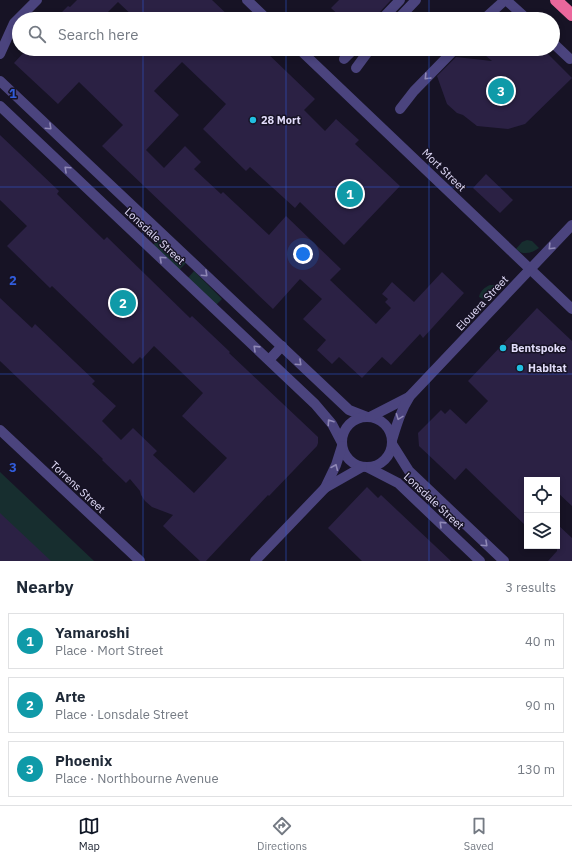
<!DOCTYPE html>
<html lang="en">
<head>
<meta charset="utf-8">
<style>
	:root { --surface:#fff; --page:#f2f2f3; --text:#1f2937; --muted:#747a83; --line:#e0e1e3; --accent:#111827 }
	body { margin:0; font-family:"IBM Plex Sans",sans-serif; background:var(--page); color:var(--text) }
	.controls { position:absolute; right:12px; bottom:12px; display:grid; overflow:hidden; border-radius:0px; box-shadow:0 2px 6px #0003 }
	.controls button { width:36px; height:36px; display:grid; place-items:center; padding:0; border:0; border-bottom:1px solid var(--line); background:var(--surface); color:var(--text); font:20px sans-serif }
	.you { position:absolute; left:303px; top:254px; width:14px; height:14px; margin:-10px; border:3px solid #fff; border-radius:50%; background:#1a73e8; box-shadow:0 0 0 6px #1a73e833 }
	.badge { display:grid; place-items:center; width:26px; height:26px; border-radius:50%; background:var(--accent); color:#fff; font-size:13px; font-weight:700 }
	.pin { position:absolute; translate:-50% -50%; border:2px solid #fff; box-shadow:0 1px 4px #0006 }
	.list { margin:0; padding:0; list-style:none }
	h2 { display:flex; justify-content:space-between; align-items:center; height:52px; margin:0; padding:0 16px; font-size:17px }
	h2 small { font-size:13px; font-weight:400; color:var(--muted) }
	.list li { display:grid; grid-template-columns:26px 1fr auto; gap:12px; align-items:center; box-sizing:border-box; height:56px; margin:0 8px 8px; padding:0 8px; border:1px solid var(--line); border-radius:0px }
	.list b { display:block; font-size:15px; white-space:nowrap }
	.list p { margin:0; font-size:13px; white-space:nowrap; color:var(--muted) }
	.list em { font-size:13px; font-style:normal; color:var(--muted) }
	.icon { flex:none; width:22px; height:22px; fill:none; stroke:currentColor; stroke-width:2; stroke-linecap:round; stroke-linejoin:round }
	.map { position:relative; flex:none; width:572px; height:561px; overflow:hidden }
	.search { position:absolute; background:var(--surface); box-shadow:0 2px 6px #0003; left:12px; right:12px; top:12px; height:44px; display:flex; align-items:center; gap:10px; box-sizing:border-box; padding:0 14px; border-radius:22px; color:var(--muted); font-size:15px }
	.sheet { height:244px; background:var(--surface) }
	nav { display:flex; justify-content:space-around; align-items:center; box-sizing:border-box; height:56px; border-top:1px solid var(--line); background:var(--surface); font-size:11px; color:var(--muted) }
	nav a { display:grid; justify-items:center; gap:2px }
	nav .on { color:var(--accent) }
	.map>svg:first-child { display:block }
	.green { fill:#172e2f }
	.building { fill:#2b2144 }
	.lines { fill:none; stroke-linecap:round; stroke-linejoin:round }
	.minor { stroke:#4b447e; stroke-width:10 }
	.highway { stroke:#ea679c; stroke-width:12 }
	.oneway { stroke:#8f88b6 }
	.grid { fill:none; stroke:#315cdb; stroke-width:1; stroke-opacity:0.55 }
	.poi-dot { fill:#21bfe1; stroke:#171325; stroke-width:1.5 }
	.labels { text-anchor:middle; stroke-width:3; stroke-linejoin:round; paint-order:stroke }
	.poi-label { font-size:11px; font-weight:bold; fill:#e2dcfa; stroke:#171325; text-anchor:start }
	.street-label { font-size:11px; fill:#e2dcfa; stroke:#171325 }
	.grid-label { font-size:13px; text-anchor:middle; font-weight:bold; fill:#315cdb; stroke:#171325; stroke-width:3; stroke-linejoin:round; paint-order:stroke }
</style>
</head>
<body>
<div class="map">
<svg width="572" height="561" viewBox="0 0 572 561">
	<rect width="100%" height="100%" fill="#171325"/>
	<g class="green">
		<polygon points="161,237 187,262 179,270 153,245"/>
		<path d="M527,240L532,241L539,248C532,253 523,256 516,249L522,242Z"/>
		<polygon points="194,271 222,299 216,305 188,278"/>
		<path d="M490,285H494L498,290L487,301L479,297C480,291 485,287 490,285Z"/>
		<polygon points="0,472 94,561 0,561"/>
	</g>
	<g class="building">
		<polygon points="77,0 212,0 232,19 136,19 118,2 101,19 55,19 68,6 70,7"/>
		<polygon points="339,0 391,0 377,15 376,19 343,19 331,8"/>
		<polygon points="27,49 263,49 315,99 304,110 325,131 336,119 359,140 355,144 400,186 344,245 300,202 295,208 250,167 246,171 203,129 226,104 182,62 154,91 179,115 146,150 164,168 185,146 201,162 194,169 221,194 223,192 269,235 286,216 341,269 330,280 376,324 391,308 385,302 388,299 382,294 392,282 414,302 442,272 464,293 423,338 420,334 391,365 382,357 362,378 339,357 332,364 317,350 326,340 303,319 322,299 300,279 273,309 102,146 123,125 79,82 58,104 14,63"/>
		<polygon points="478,49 543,49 572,78 525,124 508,129 477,126 463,115 457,113 447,104 437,76 456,57 492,61"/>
		<polygon points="0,135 59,191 57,194 104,240 107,237 190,318 192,316 230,352 229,353 318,437 318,443 317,446 269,496 268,495 206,561 200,561 163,526 173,515 152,507 145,501 141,495 140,491 130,479 126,483 102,460 103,459 0,361 0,298 32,328 35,324 95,381 92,384 116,406 102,421 121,440 133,428 157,451 153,455 194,493 227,458 182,416 203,393 154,346 142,359 140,357 133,364 52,286 50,288 7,246 27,226 0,200"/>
		<polygon points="486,174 513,200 500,213 473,188"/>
		<polygon points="537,308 572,341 572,506 557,492 557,480 527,480 527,527 466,468 455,480 419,446 418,433 441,410 445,414 450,409 466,424 488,401 468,381"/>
		<polygon points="367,487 378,498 381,495 451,561 362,561 328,528"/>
		<polygon points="0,513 51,561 0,561"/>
		<polygon points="557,524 572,538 572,561 548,561 557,551"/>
	</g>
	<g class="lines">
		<g class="minor">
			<polyline points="247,0 267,19"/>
			<polyline points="506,0 527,19"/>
			<polyline points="382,19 400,0"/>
			<polyline points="398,19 416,0"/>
			<polyline points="484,19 505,0"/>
			<polyline points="553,43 570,59"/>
			<polyline points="299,49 572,309"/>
			<polyline points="0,54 14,23 37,0"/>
			<polyline points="344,59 354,49"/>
			<polyline points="356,68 370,49"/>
			<polyline points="0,81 349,410 367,417"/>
			<polyline points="0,106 315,404 332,424 342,443"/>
			<polyline points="400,109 414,91 455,49"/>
			<polyline points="269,360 282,346"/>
			<circle cx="367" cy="442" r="25"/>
			<polyline points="370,417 409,397"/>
			<polyline points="0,430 140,561"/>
			<path d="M392,440C397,424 401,410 410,396L572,225"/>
			<polyline points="392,444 409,471 504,561"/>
			<polyline points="367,467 398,483 480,561"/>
			<polyline points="325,488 336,465 342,446"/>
			<polyline points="255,561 325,488 362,467"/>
		</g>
		<polyline class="highway" points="556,0 572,15"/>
	</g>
	<defs><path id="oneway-chevron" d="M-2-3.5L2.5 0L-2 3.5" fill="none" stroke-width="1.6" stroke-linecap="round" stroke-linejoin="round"/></defs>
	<g class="oneway">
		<use href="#oneway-chevron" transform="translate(427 77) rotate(134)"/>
		<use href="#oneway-chevron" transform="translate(49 127) rotate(43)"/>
		<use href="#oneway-chevron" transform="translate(67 169) rotate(-137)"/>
		<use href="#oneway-chevron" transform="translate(551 247) rotate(134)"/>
		<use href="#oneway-chevron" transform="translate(162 259) rotate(-137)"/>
		<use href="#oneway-chevron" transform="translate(205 274) rotate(43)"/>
		<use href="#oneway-chevron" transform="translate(256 348) rotate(-136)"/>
		<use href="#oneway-chevron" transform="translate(299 363) rotate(43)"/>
		<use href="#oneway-chevron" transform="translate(399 417) rotate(111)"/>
		<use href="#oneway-chevron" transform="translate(330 422) rotate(-124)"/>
		<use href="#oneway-chevron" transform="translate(335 467) rotate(-67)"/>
		<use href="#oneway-chevron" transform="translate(442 524) rotate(-136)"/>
		<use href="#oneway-chevron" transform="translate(485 544) rotate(43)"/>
	</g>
	<path class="grid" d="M143,0V19M286,0V19M429,0V19M143,49V561M286,49V561M429,49V561M0,187H572M0,374H572"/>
	<g class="poi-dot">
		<circle cx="253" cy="120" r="4"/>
		<circle cx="503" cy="348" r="4"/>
		<circle cx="520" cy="368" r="4"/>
	</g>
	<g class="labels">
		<g class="poi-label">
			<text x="261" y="124">28 Mort</text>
			<text x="511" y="352">Bentspoke</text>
			<text x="528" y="372">Habitat</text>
		</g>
		<g class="street-label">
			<text transform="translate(444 170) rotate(44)" y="4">Mort Street</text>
			<text transform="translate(155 236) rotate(43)" y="4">Lonsdale Street</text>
			<text transform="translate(482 303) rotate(-47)" y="4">Elouera Street</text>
			<text transform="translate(78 487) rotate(43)" y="4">Torrens Street</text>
			<text transform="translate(434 501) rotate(43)" y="4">Lonsdale Street</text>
		</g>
	</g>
	<g class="grid-label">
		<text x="13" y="98">1</text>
		<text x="13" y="285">2</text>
		<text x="13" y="472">3</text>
	</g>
</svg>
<div class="controls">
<button><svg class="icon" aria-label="locate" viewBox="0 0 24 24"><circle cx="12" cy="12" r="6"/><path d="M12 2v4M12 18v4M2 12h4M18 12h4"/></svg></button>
<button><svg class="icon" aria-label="layers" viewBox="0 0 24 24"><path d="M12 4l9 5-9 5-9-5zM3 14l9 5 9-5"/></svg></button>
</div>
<div class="you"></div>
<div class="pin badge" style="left:350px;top:194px;background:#0f9aa8">1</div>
<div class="pin badge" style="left:123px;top:303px;background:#0f9aa8">2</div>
<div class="pin badge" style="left:501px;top:91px;background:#0f9aa8">3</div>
<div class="search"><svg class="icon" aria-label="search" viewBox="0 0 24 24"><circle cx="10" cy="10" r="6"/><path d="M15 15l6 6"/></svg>Search here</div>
</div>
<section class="sheet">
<h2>Nearby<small>3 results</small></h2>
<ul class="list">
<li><span class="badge" style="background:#0f9aa8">1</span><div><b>Yamaroshi</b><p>Place · Mort Street</p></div><em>40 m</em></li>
<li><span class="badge" style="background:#0f9aa8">2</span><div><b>Arte</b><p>Place · Lonsdale Street</p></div><em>90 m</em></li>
<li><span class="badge" style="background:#0f9aa8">3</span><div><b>Phoenix</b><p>Place · Northbourne Avenue</p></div><em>130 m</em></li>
</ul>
</section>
<nav>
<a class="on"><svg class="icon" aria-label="map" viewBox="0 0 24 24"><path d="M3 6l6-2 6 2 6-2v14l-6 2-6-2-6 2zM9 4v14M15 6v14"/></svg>Map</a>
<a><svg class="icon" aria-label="directions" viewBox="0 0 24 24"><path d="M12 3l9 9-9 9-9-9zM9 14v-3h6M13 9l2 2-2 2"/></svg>Directions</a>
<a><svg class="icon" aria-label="saved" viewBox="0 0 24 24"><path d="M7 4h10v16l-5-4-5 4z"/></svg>Saved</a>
</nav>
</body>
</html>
